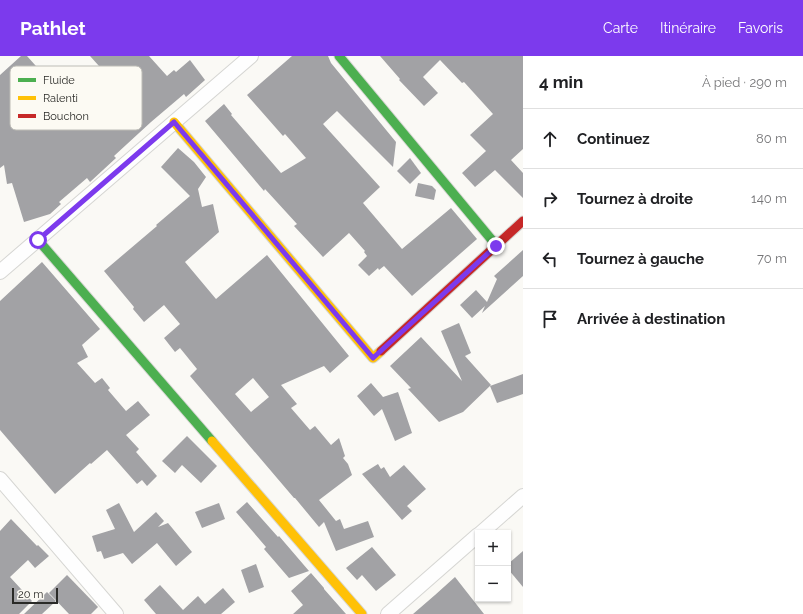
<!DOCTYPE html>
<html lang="fr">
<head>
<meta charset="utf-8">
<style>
	:root { --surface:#fff; --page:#f2f2f2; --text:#202124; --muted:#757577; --line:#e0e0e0; --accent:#7c3aed }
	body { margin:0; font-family:Raleway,sans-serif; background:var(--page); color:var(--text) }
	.controls { position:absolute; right:12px; bottom:12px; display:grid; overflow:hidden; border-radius:0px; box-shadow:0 1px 3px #0004 }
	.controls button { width:36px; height:36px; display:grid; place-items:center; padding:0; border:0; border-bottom:1px solid var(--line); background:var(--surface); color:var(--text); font:20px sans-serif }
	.scale { position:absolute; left:12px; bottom:10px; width:46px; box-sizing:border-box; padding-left:4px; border:2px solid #2a2a27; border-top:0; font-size:11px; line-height:14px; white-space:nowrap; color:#2a2a27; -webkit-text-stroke:3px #fcfaf3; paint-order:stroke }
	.stop { position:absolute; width:12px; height:12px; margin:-9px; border:3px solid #7c3aed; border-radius:50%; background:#fff }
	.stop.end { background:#7c3aed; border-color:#fff; box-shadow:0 1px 4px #0008 }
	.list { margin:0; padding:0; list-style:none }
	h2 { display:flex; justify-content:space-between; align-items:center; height:52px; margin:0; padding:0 16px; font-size:17px }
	h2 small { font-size:13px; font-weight:400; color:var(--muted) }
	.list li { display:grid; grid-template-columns:26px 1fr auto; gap:12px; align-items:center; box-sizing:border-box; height:60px; padding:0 16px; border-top:1px solid var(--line) }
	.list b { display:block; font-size:15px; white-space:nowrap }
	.list em { font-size:13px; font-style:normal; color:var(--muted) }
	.icon { flex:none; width:22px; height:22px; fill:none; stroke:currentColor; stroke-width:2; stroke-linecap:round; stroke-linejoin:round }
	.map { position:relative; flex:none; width:523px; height:558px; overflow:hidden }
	header { display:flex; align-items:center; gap:24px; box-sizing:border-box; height:56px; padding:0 20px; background:var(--accent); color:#fff }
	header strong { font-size:19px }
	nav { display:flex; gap:22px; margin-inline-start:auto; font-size:14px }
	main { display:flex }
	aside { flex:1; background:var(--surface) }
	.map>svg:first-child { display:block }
	.building { fill:#a2a2a5; fill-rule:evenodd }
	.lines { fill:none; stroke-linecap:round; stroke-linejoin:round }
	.street-casing { stroke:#d6d6d3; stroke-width:16 }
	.fast-casing { stroke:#d6d6d3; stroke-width:11 }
	.slow-casing { stroke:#d6d6d3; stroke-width:11 }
	.jam-casing { stroke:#d6d6d3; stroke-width:11 }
	.street { stroke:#fefefe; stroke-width:14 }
	.fast { stroke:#4caf50; stroke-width:9 }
	.slow { stroke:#ffc107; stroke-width:9 }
	.jam { stroke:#c62828; stroke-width:9 }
	.route { stroke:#7c3aed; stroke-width:5 }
	.key { fill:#fcfaf3; stroke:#bdbcb6; stroke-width:1 }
	.key-label { font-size:11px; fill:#2a2a27 }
</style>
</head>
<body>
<header>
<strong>Pathlet</strong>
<nav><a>Carte</a><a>Itinéraire</a><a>Favoris</a></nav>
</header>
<main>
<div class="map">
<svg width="523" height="558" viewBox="0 0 523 558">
	<rect width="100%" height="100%" fill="#faf9f5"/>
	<g class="building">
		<polygon points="21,0 27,0 76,55 109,25 107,22 108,20 90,0 149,0 167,20 174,14 176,16 190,4 205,24 186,41 184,38 151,66 114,100 116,102 90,126 87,122 59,146 61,148 50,158 24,166 12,127 7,128 4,109 0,112 0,19"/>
		<polygon points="292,0 328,0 331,7 396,86 393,111 337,55 323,68 380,131 363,147 402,193 451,152 477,183 412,240 384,210 379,214 378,212 369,220 358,209 367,200 364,196 365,195 349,177 323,201 294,170 297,168 265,133 264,135 205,65 224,48 232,58 231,59 281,117 306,102 285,78 283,80 247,39"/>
		<polygon points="380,0 523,0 523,93 511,104 523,117 523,142 495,114 475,131 462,117 486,95 470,79 493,58 464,26 462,27 440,4 423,21 438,37 424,50 399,24 400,23"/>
		<path d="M178,92L194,106L206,121L198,133L202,151L213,148L219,176L185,206L216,243L267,199L349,300L330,317L324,310L281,329L297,348L291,352L310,374L315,370L331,389L339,382L345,400L343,402L348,408L352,419L319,444L336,465L340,463L344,473L368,465L374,481L336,495L324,466L319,471L295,442H294L190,320L197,313L180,292L175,296L164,282L180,268L164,249L144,266L133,253L134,251L104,215L157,170L156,169L190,140L161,111ZM253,322L269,341L251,356L235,338Z"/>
		<polygon points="410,102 421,117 410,128 397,115"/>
		<polygon points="418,127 432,130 436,134 434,144 415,140"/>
		<polygon points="523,194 523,220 482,257 485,250 472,262 460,249 476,234 487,246 497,223 494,220"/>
		<polygon points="42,206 100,273 82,289 88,301 77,307 95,327 102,322 110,332 108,334 126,355 138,345 150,359 126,379 139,393 136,396 157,420 147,430 142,424 137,428 107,394 91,408 90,407 55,438 0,374 0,245"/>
		<polygon points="459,267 471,297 465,300 491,329 463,356 439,366 408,333 411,332 390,310 421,281 462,325 441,275"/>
		<polygon points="523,318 523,338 497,347 490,330"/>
		<polygon points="371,327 383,341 398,336 412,377 395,385 382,353 374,360 357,340"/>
		<polygon points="187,380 217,410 201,427 182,409 175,417 162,405"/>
		<polygon points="378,408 381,413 384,411 390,421 404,409 426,433 407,450 412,455 402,464 362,418"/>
		<polygon points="247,446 278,481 279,480 309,515 289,522 264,493 266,491 236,456"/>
		<polygon points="119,447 134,476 156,456 164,465 158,471 168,467 192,496 176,510 157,487 132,508 123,497 104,503 101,495 97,496 92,480 115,473 106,454"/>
		<polygon points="219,447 225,463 202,472 195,456"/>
		<polygon points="11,463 37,490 38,489 49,500 35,512 28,504 10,521 32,545 19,558 0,558 0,475"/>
		<polygon points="372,491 396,519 376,535 362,519 357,524 346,512"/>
		<polygon points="523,495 523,531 508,513 508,508"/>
		<polygon points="256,508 264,531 249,537 241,514"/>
		<polygon points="311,517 324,532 324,533 346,558 293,558 303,549 291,535"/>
		<polygon points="67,519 98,551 91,558 69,558 49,537"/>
		<polygon points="455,521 484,558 413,558 435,539"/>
		<polygon points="160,529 183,554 198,540 205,548 223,532 235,546 221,558 156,558 144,544"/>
		<polygon points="47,536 56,545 42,558 24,558"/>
	</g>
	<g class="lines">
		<g class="street-casing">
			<g id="street">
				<polyline points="0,216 251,0"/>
				<polyline points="0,423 116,558"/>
				<polyline points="481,477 523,440"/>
				<polyline points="388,558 478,479"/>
			</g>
		</g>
		<g class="fast-casing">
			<g id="fast">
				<polyline points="339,0 496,189"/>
				<polyline points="38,184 212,385"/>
			</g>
		</g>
		<g class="slow-casing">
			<g id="slow">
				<polyline points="174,66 373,302 381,295"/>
				<polyline points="212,385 362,558"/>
			</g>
		</g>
		<g class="jam-casing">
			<polyline id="jam" points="381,295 523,165"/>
		</g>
		<use href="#street" class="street"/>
		<use href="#fast" class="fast"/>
		<use href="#slow" class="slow"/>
		<use href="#jam" class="jam"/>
	</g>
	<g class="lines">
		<polyline class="route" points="38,184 174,66 373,302 496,190"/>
	</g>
	<rect x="10" y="10" width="132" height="64" rx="6" class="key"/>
	<rect x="18" y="22" width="18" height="4" fill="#4caf50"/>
	<rect x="18" y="40" width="18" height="4" fill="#ffc107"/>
	<rect x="18" y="58" width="18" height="4" fill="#c62828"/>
	<g class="key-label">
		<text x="43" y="28">Fluide</text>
		<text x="43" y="46">Ralenti</text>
		<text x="43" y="64">Bouchon</text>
	</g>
</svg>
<div class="controls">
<button>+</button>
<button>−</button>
</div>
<div class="scale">20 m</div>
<div class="stop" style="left:38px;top:184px"></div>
<div class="stop end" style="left:496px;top:190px"></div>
</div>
<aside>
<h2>4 min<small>À pied · 290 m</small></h2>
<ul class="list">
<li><svg class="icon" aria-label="ahead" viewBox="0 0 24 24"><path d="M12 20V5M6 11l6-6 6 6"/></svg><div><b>Continuez</b></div><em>80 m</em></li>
<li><svg class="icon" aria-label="right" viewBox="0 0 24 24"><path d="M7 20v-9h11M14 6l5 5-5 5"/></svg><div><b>Tournez à droite</b></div><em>140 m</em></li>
<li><svg class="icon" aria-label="left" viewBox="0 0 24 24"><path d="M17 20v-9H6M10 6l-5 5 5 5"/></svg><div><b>Tournez à gauche</b></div><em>70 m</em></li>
<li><svg class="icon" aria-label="arrive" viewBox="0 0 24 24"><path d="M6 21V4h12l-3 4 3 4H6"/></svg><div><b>Arrivée à destination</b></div></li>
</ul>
</aside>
</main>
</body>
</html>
